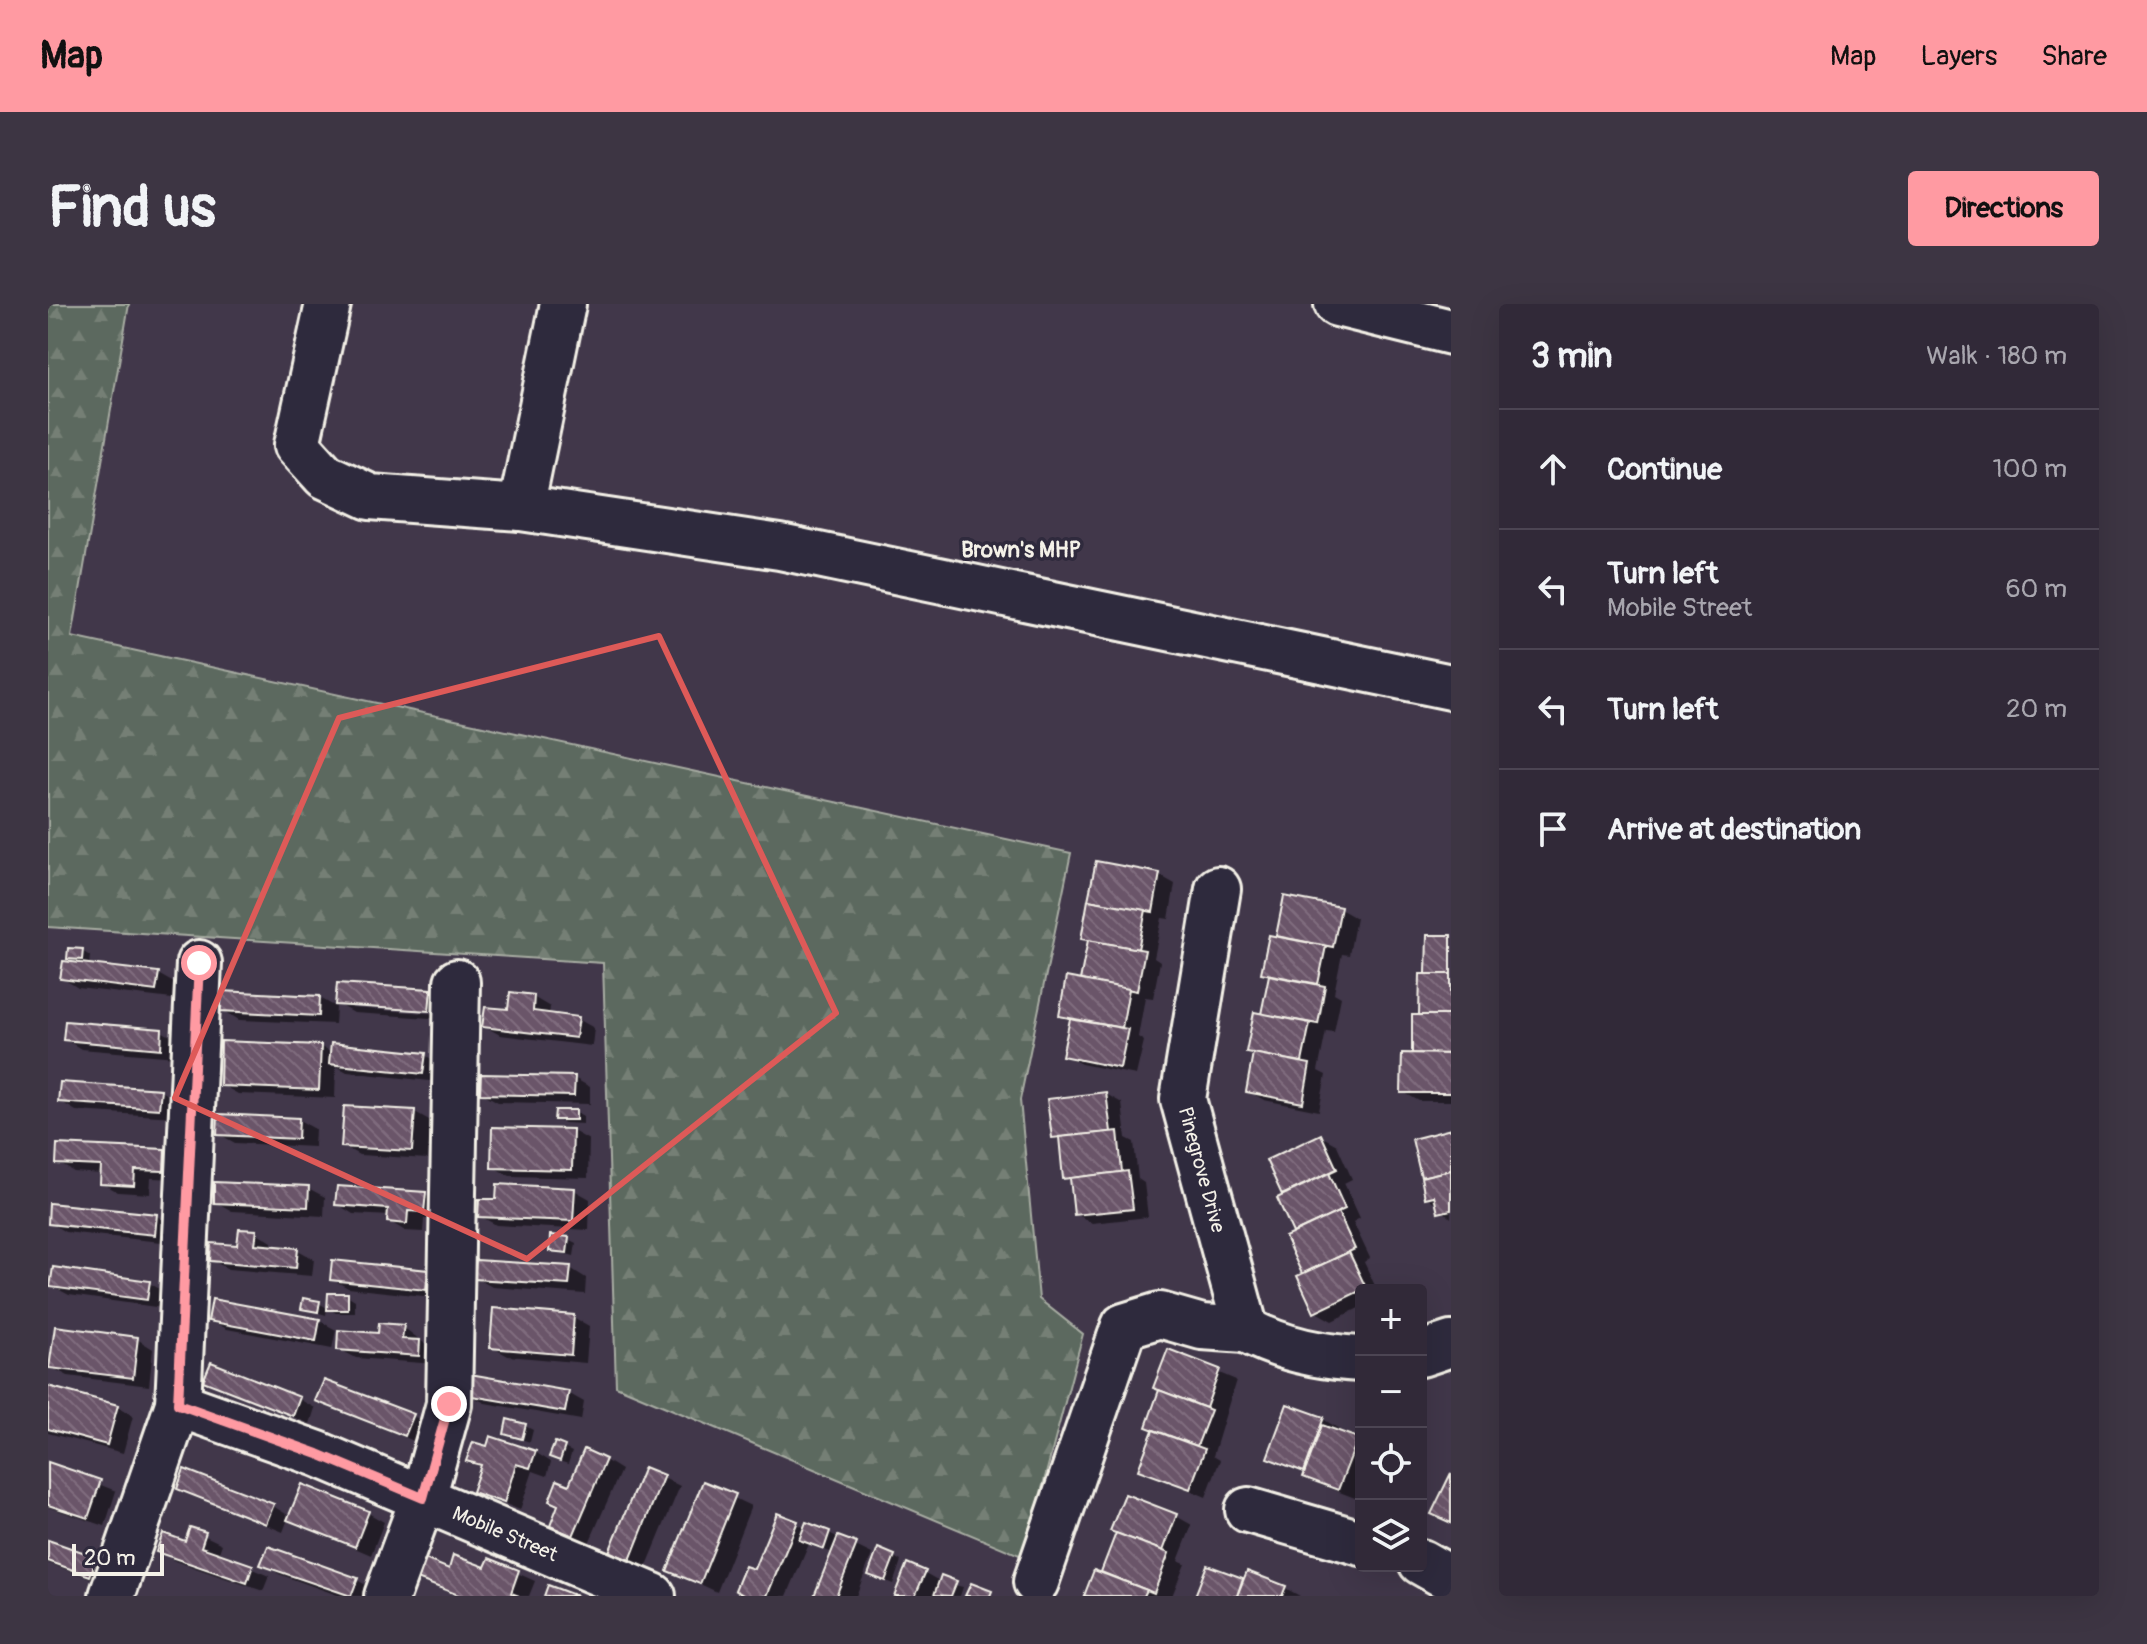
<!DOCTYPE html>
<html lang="en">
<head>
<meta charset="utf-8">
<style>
	:root { --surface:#312938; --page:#3d3543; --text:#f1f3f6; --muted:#a8a6ae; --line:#4c4553; --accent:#ff9aa2 }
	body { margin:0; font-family:Pangolin,sans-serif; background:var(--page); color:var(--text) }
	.controls { position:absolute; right:24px; bottom:24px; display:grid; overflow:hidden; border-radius:8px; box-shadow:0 8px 32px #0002 }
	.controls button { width:72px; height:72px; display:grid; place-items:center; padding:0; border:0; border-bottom:2px solid var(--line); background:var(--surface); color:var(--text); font:40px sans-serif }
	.scale { position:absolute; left:24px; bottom:20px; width:92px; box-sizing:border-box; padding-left:8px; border:4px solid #f4f1e8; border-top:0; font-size:22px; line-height:28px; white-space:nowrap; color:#f4f1e8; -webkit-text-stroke:6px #2f2a3d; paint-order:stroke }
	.stop { position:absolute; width:24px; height:24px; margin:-18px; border:6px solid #ff9aa2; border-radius:50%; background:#fff }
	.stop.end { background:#ff9aa2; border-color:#fff; box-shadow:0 2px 8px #0008 }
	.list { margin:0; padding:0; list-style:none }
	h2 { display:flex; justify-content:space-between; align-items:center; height:104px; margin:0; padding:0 32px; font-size:34px }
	h2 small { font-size:26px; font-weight:400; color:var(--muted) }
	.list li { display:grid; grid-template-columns:52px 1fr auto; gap:24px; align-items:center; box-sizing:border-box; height:120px; padding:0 32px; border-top:2px solid var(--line) }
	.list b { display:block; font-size:30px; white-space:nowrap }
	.list p { margin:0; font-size:26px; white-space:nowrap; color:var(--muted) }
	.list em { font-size:26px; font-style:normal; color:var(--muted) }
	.icon { flex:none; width:44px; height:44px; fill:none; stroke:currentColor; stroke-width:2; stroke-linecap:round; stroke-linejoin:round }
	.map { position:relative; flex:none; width:1403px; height:1292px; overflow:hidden; border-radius:8px }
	header { display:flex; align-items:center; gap:48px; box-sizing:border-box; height:112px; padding:0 40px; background:var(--accent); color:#111 }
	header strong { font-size:38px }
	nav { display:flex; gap:44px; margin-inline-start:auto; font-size:28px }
	.intro { display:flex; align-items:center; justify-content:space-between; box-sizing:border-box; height:192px; padding:0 48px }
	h1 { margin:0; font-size:56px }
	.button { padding:20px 36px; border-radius:8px; background:var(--accent); color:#111; font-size:28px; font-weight:700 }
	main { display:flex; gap:48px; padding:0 48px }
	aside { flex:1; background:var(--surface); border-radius:8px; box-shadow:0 8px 32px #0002 }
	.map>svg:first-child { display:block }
	.forest { fill:url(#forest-firs); stroke:#a8ada3; stroke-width:2 }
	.shadow { fill:#0007; fill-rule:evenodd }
	.building { fill:url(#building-back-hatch); stroke:#f4f1e8; stroke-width:2 }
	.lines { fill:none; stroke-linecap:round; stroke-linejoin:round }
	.minor-casing { stroke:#f4f1e8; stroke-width:50 }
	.minor { stroke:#2f2a3d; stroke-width:44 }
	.route { stroke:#ff9aa2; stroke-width:10 }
	.marked { fill:none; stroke:#de5a58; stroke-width:6; stroke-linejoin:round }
	.labels { text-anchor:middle; stroke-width:7; stroke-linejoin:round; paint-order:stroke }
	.street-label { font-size:20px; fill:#f4f1e8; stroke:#2f2a3d }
	.neighbourhood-label { font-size:22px; font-weight:bold; fill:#f4f1e8; stroke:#2f2a3d }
</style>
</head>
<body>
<header>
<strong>Map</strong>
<nav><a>Map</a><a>Layers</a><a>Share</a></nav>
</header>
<div class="intro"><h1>Find us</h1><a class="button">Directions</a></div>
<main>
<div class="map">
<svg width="1403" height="1292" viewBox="0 0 1403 1292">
	<defs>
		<pattern id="forest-firs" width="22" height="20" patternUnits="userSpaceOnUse" patternTransform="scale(2)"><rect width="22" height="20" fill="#5c695e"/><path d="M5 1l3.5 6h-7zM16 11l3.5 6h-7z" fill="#747f75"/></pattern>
		<pattern id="building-back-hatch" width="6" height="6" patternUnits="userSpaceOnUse" patternTransform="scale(2)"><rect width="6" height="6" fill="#6a5469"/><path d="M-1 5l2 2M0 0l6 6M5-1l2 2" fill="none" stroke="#806d7e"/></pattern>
	</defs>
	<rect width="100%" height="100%" fill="#41374a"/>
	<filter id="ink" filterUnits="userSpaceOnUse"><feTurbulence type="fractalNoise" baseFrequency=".0125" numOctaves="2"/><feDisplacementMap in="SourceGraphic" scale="16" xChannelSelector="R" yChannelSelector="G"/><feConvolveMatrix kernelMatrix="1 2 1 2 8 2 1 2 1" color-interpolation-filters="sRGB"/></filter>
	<g filter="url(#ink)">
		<polygon class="forest" points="0,0 81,0 24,333 1023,549 972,796 991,995 1035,1030 976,1253 568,1082 555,659 0,623"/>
		<g class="shadow">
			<polygon points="1111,571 1127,580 1121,615 1114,614 1106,654 1112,658 1105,694 1097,693 1090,733 1096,737 1088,771 1033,760 1016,751 1023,717 1013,711 1033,678 1042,637 1035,634"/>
			<polygon points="1237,594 1292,605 1308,614 1301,651 1294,650 1286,689 1293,693 1286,728 1278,727 1270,767 1278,771 1271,807 1216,796 1200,787 1207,750 1200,747 1215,712 1223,672 1216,668 1229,635"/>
			<polygon points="1381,633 1403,633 1403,797 1371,797 1355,788 1366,751 1366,713 1373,713"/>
			<polygon points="34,647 42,652 41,662 110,670 126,679 124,695 30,684 14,674 33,661 21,654"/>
			<path d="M382,687L398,697L397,715L306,709L290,700ZM304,700L391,706V710L304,704Z"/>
			<polygon points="485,693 502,703 501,711 530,715 546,724 544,742 452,731 436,722"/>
			<polygon points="272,694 288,703 287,720 191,716 175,706"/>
			<polygon points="113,727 130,736 128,753 33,745 17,735"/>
			<polygon points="273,743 284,749 377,751 393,761 391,778 299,768 288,762 287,794 190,790 174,781"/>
			<polygon points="526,774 542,783 542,800 450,798 434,789"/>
			<polygon points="112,787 129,796 127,813 28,807 12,797"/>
			<polygon points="1058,790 1074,799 1078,834 1086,838 1090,875 1096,879 1100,913 1044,919 1028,910 1024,878 1017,873 1013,837 1006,833"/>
			<polygon points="367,808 383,817 380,855 311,851 295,842"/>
			<polygon points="528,808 535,812 535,820 516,819 508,815"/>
			<polygon points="251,816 267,825 266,843 187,839 171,830"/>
			<polygon points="525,827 541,836 540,874 462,872 445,863"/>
			<polygon points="1403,827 1403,914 1379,892"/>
			<polygon points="1273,832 1289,841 1304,875 1296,879 1312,914 1305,918 1322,954 1316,958 1329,986 1313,986 1313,1003 1284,1017 1268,1008 1248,930 1232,895 1237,892 1220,857"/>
			<polygon points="117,847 133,857 132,875 103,874 102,890 70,888 54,879 54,870 26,868 10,859"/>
			<polygon points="260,884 277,893 276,912 184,907 168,898"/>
			<polygon points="526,886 542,895 541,926 448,921 432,912"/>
			<polygon points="377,890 393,899 392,916 376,915 375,928 357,927 341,917 342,912 305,910 289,900"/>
			<polygon points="109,912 125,922 123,939 17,928 1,918"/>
			<polygon points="208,928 224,938 224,944 250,946 266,955 264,972 180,965 164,956 191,943"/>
			<polygon points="520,935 528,939 526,952 503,946"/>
			<polygon points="522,964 538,974 537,990 444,983 428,974"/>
			<polygon points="380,968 396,977 394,994 300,984 284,975"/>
			<polygon points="101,979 117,988 115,1004 21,991 4,982"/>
			<polygon points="299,991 307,996 307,1009 288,1009 281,1005"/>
			<polygon points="271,999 279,1004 278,1011 255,1004"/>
			<polygon points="525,1013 541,1022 538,1059 460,1052 444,1043"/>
			<polygon points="162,1016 272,1017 288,1026 284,1045 179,1025"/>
			<polygon points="355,1023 388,1048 387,1060 308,1054 291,1045"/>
			<polygon points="89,1035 105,1045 101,1082 20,1072 3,1063"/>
			<polygon points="1121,1048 1188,1076 1165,1152 1172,1156 1158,1193 1092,1165 1107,1126"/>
			<polygon points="158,1076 251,1095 267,1104 262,1120"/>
			<polygon points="0,1084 69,1102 85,1112 75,1149 0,1129"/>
			<polygon points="520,1089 536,1098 533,1116 437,1099 420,1090"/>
			<polygon points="270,1097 365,1112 381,1121 373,1140"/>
			<polygon points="1275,1115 1291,1125 1290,1129 1313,1138 1313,1177 1307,1194 1273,1181 1258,1170 1221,1153"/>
			<polygon points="477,1122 485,1126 482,1138 458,1130"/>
			<polygon points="516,1144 524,1148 520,1160 511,1157"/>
			<polygon points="487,1148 503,1158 499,1172 485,1167 472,1206 426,1187 434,1164 421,1156"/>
			<polygon points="557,1156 573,1166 541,1239 504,1221 522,1184"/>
			<polygon points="0,1160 68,1187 57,1222 0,1203"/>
			<polygon points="597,1165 632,1182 598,1264 564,1248"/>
			<polygon points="656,1180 703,1202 669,1288 622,1266"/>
			<polygon points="131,1184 225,1202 243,1213 320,1209 336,1218 323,1251 240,1215 235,1228"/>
			<polygon points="730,1212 758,1224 759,1221 781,1229 824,1250 808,1292 768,1292 785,1249 761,1240 739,1292 699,1292"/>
			<polygon points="1128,1212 1144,1221 1130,1257 1137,1260 1124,1292 1038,1292 1054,1271 1070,1229"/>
			<polygon points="143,1225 174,1240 170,1251 221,1272 215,1287 127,1257 111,1247 139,1240"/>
			<polygon points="0,1238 64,1264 59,1280 0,1259"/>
			<polygon points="221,1244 309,1276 325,1285 323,1292 292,1292 231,1270 215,1260"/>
			<polygon points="846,1253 853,1257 845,1280 830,1274"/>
			<polygon points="442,1257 487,1277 481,1292 409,1292 372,1275 402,1267 439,1266"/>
			<polygon points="1160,1263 1196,1277 1237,1284 1252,1292 1149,1292"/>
			<polygon points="877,1269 893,1278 915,1283 912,1292 848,1292"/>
		</g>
		<g class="building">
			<polygon points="1048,557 1112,569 1105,608 1040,596"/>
			<polygon points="1236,592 1293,603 1285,643 1228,632"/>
			<polygon points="1040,596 1098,606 1090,645 1033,635"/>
			<polygon points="1221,631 1278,642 1270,680 1213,669"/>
			<polygon points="1379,631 1403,631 1403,670 1378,670"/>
			<polygon points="1040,636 1097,646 1089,687 1032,676"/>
			<polygon points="20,644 35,645 34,656 19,655"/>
			<polygon points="15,657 111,668 108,687 12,675"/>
			<polygon points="1372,670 1403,670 1403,711 1371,711"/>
			<polygon points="1221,671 1277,682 1270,720 1213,710"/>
			<polygon points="1018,673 1081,685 1074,724 1011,712"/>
			<polygon points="289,679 383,685 381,707 287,701"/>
			<polygon points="174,687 272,692 271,712 172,707"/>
			<polygon points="462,688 486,691 485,707 531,713 528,734 434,723 437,703 460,705"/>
			<polygon points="1206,708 1262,719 1254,758 1198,748"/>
			<polygon points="1364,711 1403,711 1403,750 1364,749"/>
			<polygon points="1022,715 1080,725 1072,764 1014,752"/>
			<polygon points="17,717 114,725 113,745 15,736"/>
			<polygon points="173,737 273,741 271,786 172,782"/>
			<polygon points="283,739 378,749 375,770 281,760"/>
			<polygon points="1205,749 1262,760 1255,799 1198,788"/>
			<polygon points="1354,749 1403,750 1403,789 1353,789"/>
			<polygon points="433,770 527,772 526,792 432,790"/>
			<polygon points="12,778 113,785 111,805 10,798"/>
			<polygon points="1058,788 1063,828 1004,834 999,795"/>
			<polygon points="296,802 367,806 364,847 293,843"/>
			<polygon points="507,806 528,806 528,816 506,816"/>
			<polygon points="170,810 251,814 250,835 169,831"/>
			<polygon points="444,823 525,825 524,866 443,864"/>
			<polygon points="1403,825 1403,866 1373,873 1364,835"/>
			<polygon points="1070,827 1074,868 1015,875 1011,833"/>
			<polygon points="1273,830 1289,865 1234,891 1218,856"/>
			<polygon points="9,840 117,845 116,867 87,866 86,882 52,880 53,862 8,860"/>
			<polygon points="1403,866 1403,906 1390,909 1386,892 1377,894 1373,873"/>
			<polygon points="1080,867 1085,905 1026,911 1022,874"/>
			<polygon points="1281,869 1297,905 1245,929 1229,894"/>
			<polygon points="166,878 261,882 260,903 166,899"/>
			<polygon points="449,880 527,884 525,917 430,913 431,895 448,895"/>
			<polygon points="289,882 378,888 376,908 360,907 359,920 339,918 340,905 287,901"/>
			<polygon points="1,899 109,910 107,931 0,920"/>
			<polygon points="1290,908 1307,945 1254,970 1237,933"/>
			<polygon points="191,925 209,926 207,940 250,944 248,964 162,957 163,939 189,941"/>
			<polygon points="502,931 521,933 519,949 501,947"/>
			<polygon points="1301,948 1318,984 1266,1009 1249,972"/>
			<polygon points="284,956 380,966 378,986 282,976"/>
			<polygon points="428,956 523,962 521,981 426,975"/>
			<polygon points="5,963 102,977 99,996 2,983"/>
			<polygon points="280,989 300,989 300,1006 279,1006"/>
			<polygon points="255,994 272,997 270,1008 253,1005"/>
			<polygon points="164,995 272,1015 268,1037 160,1017"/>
			<polygon points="445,1004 526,1011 523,1051 442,1044"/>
			<polygon points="331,1019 356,1021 354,1035 372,1036 371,1052 289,1046 290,1026 330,1029"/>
			<polygon points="7,1022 90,1033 85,1074 1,1064"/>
			<polygon points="1120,1045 1172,1065 1158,1104 1105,1084"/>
			<polygon points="163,1058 252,1093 245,1112 155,1077"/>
			<polygon points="422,1070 521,1087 517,1108 418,1091"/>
			<polygon points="276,1076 366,1110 357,1132 267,1097"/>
			<polygon points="0,1082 70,1101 59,1141 0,1125"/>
			<polygon points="1111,1086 1163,1106 1149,1142 1098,1123"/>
			<polygon points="1239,1100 1276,1113 1256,1168 1219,1154"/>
			<polygon points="459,1115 478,1120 474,1135 456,1130"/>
			<polygon points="1274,1121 1310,1134 1290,1186 1255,1173"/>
			<polygon points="1105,1126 1157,1145 1142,1185 1090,1166"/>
			<polygon points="442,1132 488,1147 482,1164 468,1160 456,1199 424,1188 433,1161 418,1157 425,1138 439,1142"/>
			<polygon points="507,1138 517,1142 512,1157 501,1153"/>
			<polygon points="536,1145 558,1155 525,1232 502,1222 510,1201 501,1197 509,1176 521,1181"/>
			<polygon points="0,1158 53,1176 40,1214 0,1201"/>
			<polygon points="596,1163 616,1171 582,1256 561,1248"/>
			<polygon points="136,1165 226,1200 218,1220 129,1185"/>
			<polygon points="1403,1169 1403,1219 1383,1210"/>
			<polygon points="655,1177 688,1190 652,1280 619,1267"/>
			<polygon points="254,1180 321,1207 307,1243 239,1216"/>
			<polygon points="1077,1190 1129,1210 1115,1247 1062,1227"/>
			<polygon points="729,1209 750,1217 719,1292 697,1292 687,1286 697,1262 706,1265"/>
			<polygon points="758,1218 782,1227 776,1245 751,1236"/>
			<polygon points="142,1223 158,1228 153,1243 205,1261 199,1279 108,1248 115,1229 137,1237"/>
			<polygon points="1068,1229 1121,1249 1106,1289 1053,1268"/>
			<polygon points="790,1232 809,1239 788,1292 766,1292"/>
			<polygon points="0,1236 49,1253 42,1272 0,1257"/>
			<polygon points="220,1242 310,1274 303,1292 212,1261"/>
			<polygon points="830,1244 847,1251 837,1277 820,1271"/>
			<polygon points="405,1251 437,1263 441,1254 471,1266 463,1289 471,1292 413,1292 369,1275 377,1255 401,1265"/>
			<polygon points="859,1259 878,1267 867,1292 846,1292"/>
			<polygon points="1159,1261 1195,1274 1189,1292 1147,1292"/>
			<polygon points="1046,1266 1099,1286 1096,1292 1036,1292"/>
			<polygon points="1199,1267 1238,1282 1234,1292 1189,1292"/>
			<polygon points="893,1271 909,1277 903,1292 886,1291"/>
			<polygon points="923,1279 944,1287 942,1292 917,1292"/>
			<polygon points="500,1281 529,1292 496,1292"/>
		</g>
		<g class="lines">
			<g class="minor-casing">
				<g id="minor">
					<polyline points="280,0 249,141 277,172 322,193 473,204 732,243 1403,383"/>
					<polyline points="1289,0 1403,28"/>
					<polyline points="473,204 515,0"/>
					<path id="s1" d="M1170,585L1135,795L1198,1026C1233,1045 1273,1053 1313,1055"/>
					<polyline points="1373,1050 1403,1040"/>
					<path id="s2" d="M130,1100L270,1150L605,1292"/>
					<polyline points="1200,1206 1313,1239"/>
					<polyline points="1373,1258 1403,1275"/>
					<polyline points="988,1278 1076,1022 1112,1011 1154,1023 1198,1026"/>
					<polyline points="64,1292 130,1100 151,659"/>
					<polyline points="339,1292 375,1194 401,1100 409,678"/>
				</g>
			</g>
			<use href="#minor" class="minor"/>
		</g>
	</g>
	<g class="lines" filter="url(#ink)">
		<polyline class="route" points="151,659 130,1100 270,1150 375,1194 401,1100"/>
	</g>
	<path class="marked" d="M611,332L788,709L479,955L127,794L291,414Z"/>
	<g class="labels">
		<g class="street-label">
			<text dy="7" stroke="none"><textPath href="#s1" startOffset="286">Pinegrove Drive</textPath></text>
			<text dy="7" stroke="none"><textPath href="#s2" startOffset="352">Mobile Street</textPath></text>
		</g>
		<g class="neighbourhood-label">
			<text x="973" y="253">Brown's MHP</text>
		</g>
	</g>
</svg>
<div class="controls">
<button>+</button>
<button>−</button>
<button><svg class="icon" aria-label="locate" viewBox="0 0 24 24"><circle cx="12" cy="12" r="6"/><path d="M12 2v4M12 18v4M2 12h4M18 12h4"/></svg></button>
<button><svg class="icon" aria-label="layers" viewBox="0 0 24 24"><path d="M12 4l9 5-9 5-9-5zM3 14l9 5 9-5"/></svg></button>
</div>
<div class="scale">20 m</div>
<div class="stop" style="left:151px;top:659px"></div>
<div class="stop end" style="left:401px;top:1100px"></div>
</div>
<aside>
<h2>3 min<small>Walk · 180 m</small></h2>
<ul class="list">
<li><svg class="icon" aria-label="ahead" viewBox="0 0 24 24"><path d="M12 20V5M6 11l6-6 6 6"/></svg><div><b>Continue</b></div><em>100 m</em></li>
<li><svg class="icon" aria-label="left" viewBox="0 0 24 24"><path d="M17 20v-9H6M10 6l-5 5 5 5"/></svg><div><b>Turn left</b><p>Mobile Street</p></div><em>60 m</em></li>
<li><svg class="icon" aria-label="left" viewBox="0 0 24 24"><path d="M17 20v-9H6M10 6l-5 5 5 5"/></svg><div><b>Turn left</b></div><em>20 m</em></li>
<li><svg class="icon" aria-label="arrive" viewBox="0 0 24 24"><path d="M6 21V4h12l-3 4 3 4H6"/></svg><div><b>Arrive at destination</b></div></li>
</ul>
</aside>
</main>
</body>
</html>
